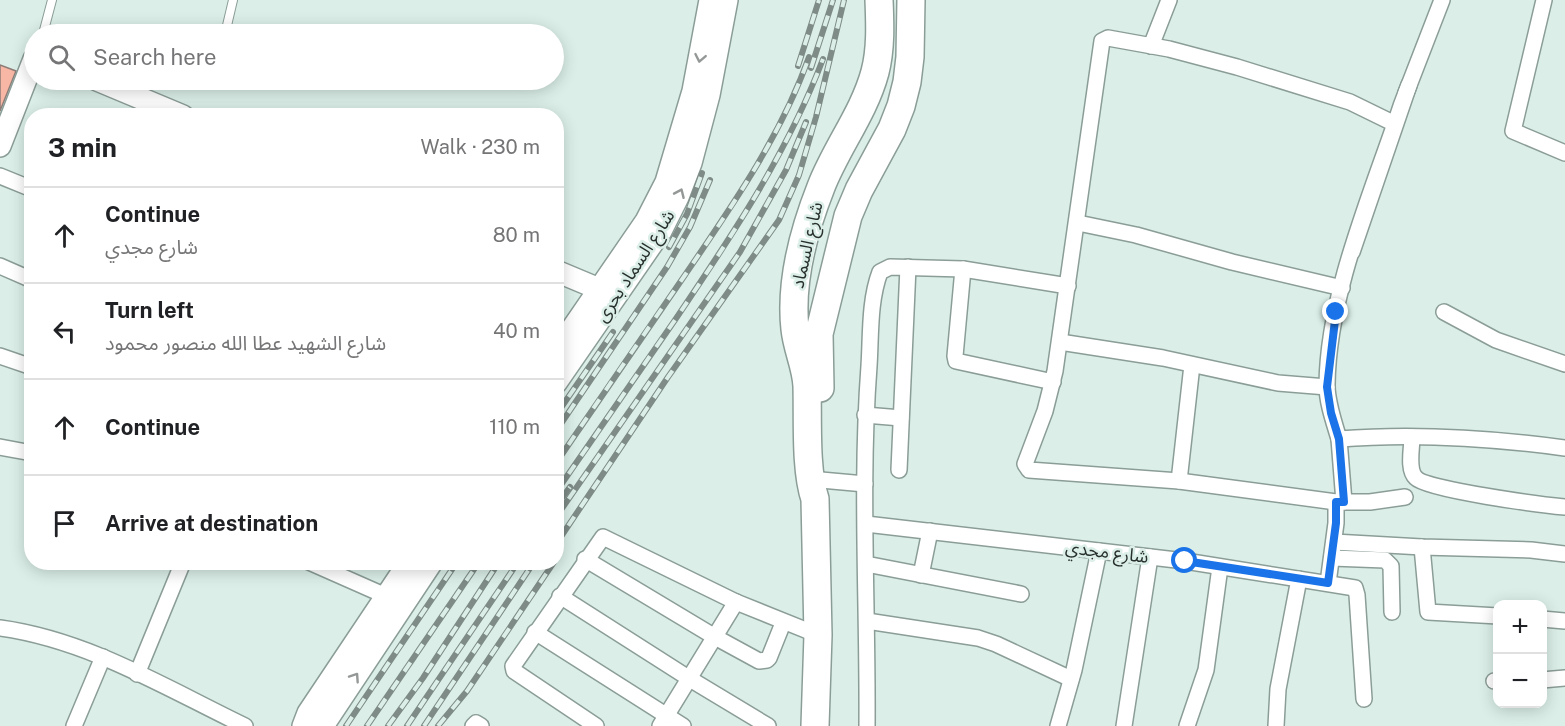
<!DOCTYPE html>
<html lang="en">
<head>
<meta charset="utf-8">
<style>
	:root { --surface:#fff; --page:#f2f2f2; --text:#202124; --muted:#757577; --line:#e0e0e0 }
	body { margin:0; font-family:"Public Sans","Noto Sans Arabic",sans-serif; background:var(--page); color:var(--text) }
	.controls { position:absolute; right:18px; bottom:18px; display:grid; overflow:hidden; border-radius:12px; box-shadow:0 3px 15px #0003 }
	.controls button { width:54px; height:54px; display:grid; place-items:center; padding:0; border:0; border-bottom:2px solid var(--line); background:var(--surface); color:var(--text); font:30px sans-serif }
	.stop { position:absolute; width:18px; height:18px; margin:-14px; border:4px solid #1a73e8; border-radius:50%; background:#fff }
	.stop.end { background:#1a73e8; border-color:#fff; box-shadow:0 2px 6px #0008 }
	.list { margin:0; padding:0; list-style:none }
	h2 { display:flex; justify-content:space-between; align-items:center; height:78px; margin:0; padding:0 24px; font-size:26px }
	h2 small { font-size:20px; font-weight:400; color:var(--muted) }
	.list li { display:grid; grid-template-columns:39px 1fr auto; gap:18px; align-items:center; box-sizing:border-box; height:96px; padding:0 24px; border-top:2px solid var(--line) }
	.list b { display:block; font-size:22px; white-space:nowrap }
	.list p { margin:0; font-size:20px; white-space:nowrap; color:var(--muted) }
	.list em { font-size:20px; font-style:normal; color:var(--muted) }
	.icon { flex:none; width:33px; height:33px; fill:none; stroke:currentColor; stroke-width:2; stroke-linecap:round; stroke-linejoin:round }
	.map { position:relative; flex:none; width:1565px; height:726px; overflow:hidden }
	.search { position:absolute; background:var(--surface); box-shadow:0 3px 15px #0003; left:24px; top:24px; width:540px; height:66px; display:flex; align-items:center; gap:15px; box-sizing:border-box; padding:0 21px; border-radius:33px; color:var(--muted); font-size:22px }
	.panel { position:absolute; background:var(--surface); box-shadow:0 3px 15px #0003; left:24px; top:108px; width:540px; height:462px; border-radius:24px }
	.map>svg:first-child { display:block }
	.building { fill:#f8b6a4; stroke:#8d7c77; stroke-width:1.5 }
	.lines { fill:none; stroke-linecap:round; stroke-linejoin:round }
	.lane-casing { stroke:#8b9d97; stroke-width:10 }
	.street-casing { stroke:#8b9d97; stroke-width:18 }
	.secondary-casing { stroke:#8b9d97; stroke-width:24 }
	.highway-casing { stroke:#8b9d97; stroke-width:30 }
	.lane { stroke:#fff; stroke-width:8 }
	.street { stroke:#fff; stroke-width:15 }
	.secondary { stroke:#fff; stroke-width:21 }
	.highway { stroke:#fff; stroke-width:27 }
	.rail-casing { stroke:#7e8b86; stroke-width:6 }
	.rail { stroke:#dbefe8; stroke-width:4; stroke-dasharray:11; stroke-linecap:butt }
	.oneway { stroke:#949896 }
	.route { stroke:#1a73e8; stroke-width:8 }
	.labels { text-anchor:middle; stroke-width:5; stroke-linejoin:round; paint-order:stroke }
	.street-label { font-size:18px; fill:#28302d; stroke:#dbefe8 }
</style>
</head>
<body>
<div class="map">
<svg width="1565" height="726" viewBox="0 0 1565 726">
	<rect width="100%" height="100%" fill="#dbefe8"/>
	<polygon class="building" points="0,65 16,71 0,111"/>
	<g class="lines">
		<g class="lane-casing">
			<g id="lane">
				<polyline points="43,34 52,0"/>
				<polyline points="225,34 233,0"/>
			</g>
		</g>
		<g class="street-casing">
			<g id="street">
				<polyline points="1544,0 1513,131 1565,153"/>
				<polyline points="1151,46 1169,0"/>
				<polyline points="1406,93 1442,0"/>
				<polyline points="1395,124 1350,102 1237,67 1169,49 1108,38 1102,41 1055,371 1045,411 1025,464 1029,470 1179,481 1336,502 1370,502 1405,497"/>
				<polyline points="0,176 32,189"/>
				<polyline points="1078,223 1136,235 1232,262 1342,288"/>
				<path d="M1352,252L1409,85L1401,106C1372,193 1328,293 1327,385C1327,403 1334,422 1339,439C1414,433 1491,438 1565,448"/>
				<polyline points="0,266 32,280"/>
				<polyline points="963,269 955,356 956,361 1053,382"/>
				<polyline points="1444,312 1496,340 1565,364"/>
				<polyline points="1060,342 1163,358 1278,383 1327,387"/>
				<polyline points="0,356 32,367"/>
				<polyline points="865,415 901,418"/>
				<path d="M1412,437C1412,448 1407,470 1416,478C1427,490 1543,505 1565,507"/>
				<polyline points="1339,439 1344,502"/>
				<polyline points="0,447 32,453"/>
				<polyline points="899,470 908,267"/>
				<polyline points="810,479 865,484"/>
				<polyline points="1179,481 1192,365"/>
				<polyline points="866,524 1185,561 1355,588 1357,595 1364,699"/>
				<polyline points="1334,542 1422,547 1531,550 1565,554"/>
				<polyline points="1422,547 1428,612 1498,616"/>
				<polyline points="1332,558 1385,560 1391,566 1392,612"/>
				<polyline points="585,559 715,637 759,661 767,660 769,658 783,623"/>
				<polyline points="309,562 386,596"/>
				<polyline points="866,564 1021,594"/>
				<polyline points="921,575 930,531"/>
				<polyline points="1328,583 1336,523 1336,502"/>
				<polyline points="560,596 690,679 768,726"/>
				<polyline points="1542,619 1565,621"/>
				<polyline points="867,621 978,638 996,644 1071,679"/>
				<path d="M0,628C88,640 166,688 245,726"/>
				<polyline points="535,632 683,726"/>
				<polyline points="137,674 183,562"/>
				<polyline points="1542,680 1565,678"/>
				<polyline points="1494,681 1498,681"/>
				<polyline points="74,726 103,657"/>
				<polyline points="473,726 476,723 481,726"/>
				<polyline points="596,726 514,671 513,666 603,537 736,602 818,635"/>
				<polyline points="660,726 736,602"/>
				<path d="M867,726C868,606 860,486 869,366C871,336 869,301 880,272L890,267L963,269L1068,286"/>
				<polyline points="1058,726 1074,670 1099,551"/>
				<polyline points="1124,726 1150,557"/>
				<polyline points="1187,726 1206,670 1220,567"/>
				<polyline points="1276,726 1278,689 1299,579"/>
			</g>
		</g>
		<g class="secondary-casing">
			<g id="secondary">
				<polyline points="97,80 183,116"/>
				<polyline points="0,146 34,59"/>
				<polyline points="556,271 611,294"/>
				<polyline points="556,352 646,221 666,182 693,91 710,0"/>
				<polyline points="556,383 661,231 678,197 691,163 709,95 727,0"/>
				<polyline points="303,726 308,713 409,562"/>
				<polyline points="323,726 432,562"/>
			</g>
		</g>
		<g class="highway-casing">
			<g id="highway">
				<polyline points="820,388 819,334 848,216 859,190 892,129 901,106 907,82 910,57 911,0"/>
				<path d="M815,726L818,635L815,499C805,470 808,419 807,386C806,366 797,349 795,329C790,283 804,230 821,187C836,148 864,113 875,72C881,49 880,24 879,0"/>
			</g>
		</g>
		<use href="#lane" class="lane"/>
		<use href="#street" class="street"/>
		<use href="#secondary" class="secondary"/>
		<use href="#highway" class="highway"/>
		<g class="rail-casing">
			<g id="rail">
				<polyline points="798,66 819,0"/>
				<polyline points="811,68 833,0"/>
				<polyline points="669,247 687,214 702,173"/>
				<polyline points="556,415 613,332"/>
				<polyline points="556,431 667,267 690,227 710,180"/>
				<path d="M556,463C599,400 642,337 685,275C732,206 781,136 809,57"/>
				<path d="M556,492C596,435 635,377 675,320C731,237 787,154 823,59"/>
				<polyline points="556,506 570,487"/>
				<polyline points="556,517 740,252 786,170 806,122"/>
				<polyline points="556,544 668,377 779,220 799,175 816,117 844,0"/>
				<polyline points="346,726 457,562"/>
				<polyline points="367,726 479,562"/>
				<polyline points="388,726 423,678 499,562"/>
				<polyline points="407,726 518,562"/>
				<polyline points="424,726 534,562"/>
				<polyline points="438,726 467,691 554,562"/>
			</g>
		</g>
		<use href="#rail" class="rail"/>
	</g>
	<defs><path id="oneway-chevron" d="M-2-3.5L2.5 0L-2 3.5" fill="none" stroke-width="1.6" stroke-linecap="round" stroke-linejoin="round" transform="scale(1.5)"/></defs>
	<g class="oneway">
		<use href="#oneway-chevron" transform="translate(700 58) rotate(101)"/>
		<use href="#oneway-chevron" transform="translate(680 193) rotate(-66)"/>
		<use href="#oneway-chevron" transform="translate(355 677) rotate(-56)"/>
	</g>
	<g class="lines">
		<polyline class="route" points="1185,561 1328,583 1336,523 1336,502 1344,502 1339,439 1331,413 1327,387 1336,312"/>
	</g>
	<g class="labels">
		<g class="street-label">
			<text transform="translate(807 245) rotate(-77)" y="6">شارع السماد</text>
			<text transform="translate(635 266) rotate(-57)" y="6">شارع السماد بحرى</text>
			<text transform="translate(1107 552) rotate(7)" y="6">شارع مجدي</text>
		</g>
	</g>
</svg>
<div class="controls">
<button>+</button>
<button>−</button>
</div>
<div class="stop" style="left:1185px;top:561px"></div>
<div class="stop end" style="left:1336px;top:312px"></div>
<div class="search"><svg class="icon" aria-label="search" viewBox="0 0 24 24"><circle cx="10" cy="10" r="6"/><path d="M15 15l6 6"/></svg>Search here</div>
<section class="panel">
<h2>3 min<small>Walk · 230 m</small></h2>
<ul class="list">
<li><svg class="icon" aria-label="ahead" viewBox="0 0 24 24"><path d="M12 20V5M6 11l6-6 6 6"/></svg><div><b>Continue</b><p>شارع مجدي</p></div><em>80 m</em></li>
<li><svg class="icon" aria-label="left" viewBox="0 0 24 24"><path d="M17 20v-9H6M10 6l-5 5 5 5"/></svg><div><b>Turn left</b><p>شارع الشهيد عطا الله منصور محمود</p></div><em>40 m</em></li>
<li><svg class="icon" aria-label="ahead" viewBox="0 0 24 24"><path d="M12 20V5M6 11l6-6 6 6"/></svg><div><b>Continue</b></div><em>110 m</em></li>
<li><svg class="icon" aria-label="arrive" viewBox="0 0 24 24"><path d="M6 21V4h12l-3 4 3 4H6"/></svg><div><b>Arrive at destination</b></div></li>
</ul>
</section>
</div>
</body>
</html>
